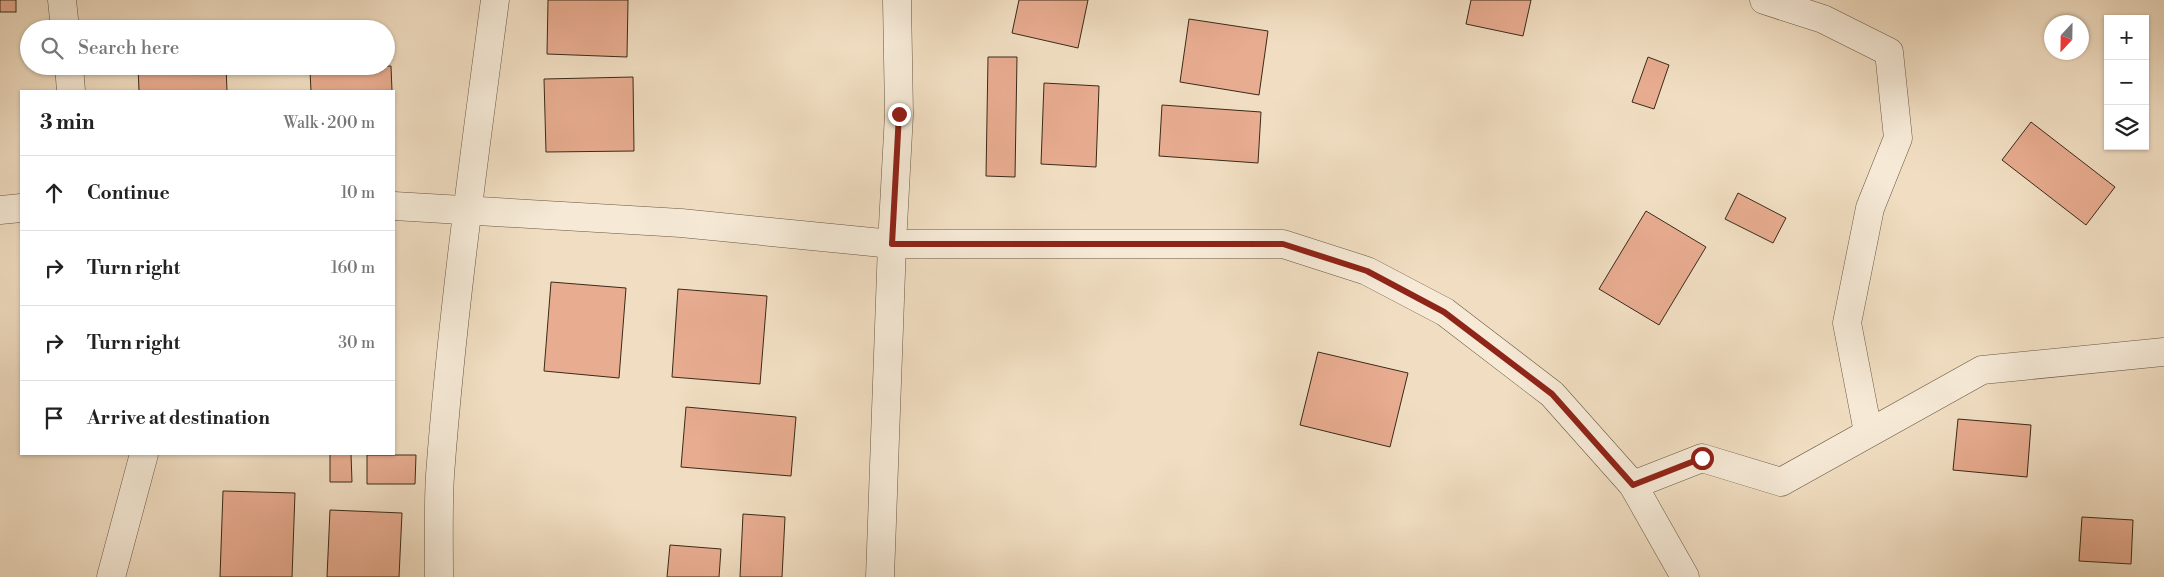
<!DOCTYPE html>
<html lang="en">
<head>
<meta charset="utf-8">
<style>
	:root { --surface:#fff; --page:#f6f6f6; --text:#222; --muted:#767676; --line:#e0e0e0 }
	body { margin:0; font-family:"Libre Bodoni",serif; background:var(--page); color:var(--text) }
	.controls { position:absolute; right:15px; top:15px; display:grid; overflow:hidden; border-radius:0px; box-shadow:0 1px 4px #0004 }
	.controls button { width:45px; height:45px; display:grid; place-items:center; padding:0; border:0; border-bottom:1px solid var(--line); background:var(--surface); color:var(--text); font:25px sans-serif }
	.compass { position:absolute; left:2044px; top:15px; width:45px; height:45px; border-radius:50%; background:var(--surface); box-shadow:0 1px 4px #0004; rotate:202deg }
	.stop { position:absolute; width:15px; height:15px; margin:-11px; border:4px solid #8f2418; border-radius:50%; background:#fff }
	.stop.end { background:#8f2418; border-color:#fff; box-shadow:0 1px 5px #0008 }
	.list { margin:0; padding:0; list-style:none }
	h2 { display:flex; justify-content:space-between; align-items:center; height:65px; margin:0; padding:0 20px; font-size:21px }
	h2 small { font-size:16px; font-weight:400; color:var(--muted) }
	.list li { display:grid; grid-template-columns:32px 1fr auto; gap:15px; align-items:center; box-sizing:border-box; height:75px; padding:0 20px; border-top:1px solid var(--line) }
	.list b { display:block; font-size:19px; white-space:nowrap }
	.list em { font-size:16px; font-style:normal; color:var(--muted) }
	.icon { flex:none; width:28px; height:28px; fill:none; stroke:currentColor; stroke-width:2; stroke-linecap:round; stroke-linejoin:round }
	.map { position:relative; flex:none; width:2164px; height:577px; overflow:hidden }
	.search { position:absolute; background:var(--surface); box-shadow:0 1px 4px #0004; left:20px; top:20px; width:375px; height:55px; display:flex; align-items:center; gap:12px; box-sizing:border-box; padding:0 18px; border-radius:28px; color:var(--muted); font-size:19px }
	.panel { position:absolute; background:var(--surface); box-shadow:0 1px 4px #0004; left:20px; top:90px; width:375px; height:365px; border-radius:0px }
	.map>svg:first-child { display:block }
	.building { fill:#e8ac90; stroke:#3a2a17 }
	.lines { fill:none; stroke-linecap:round; stroke-linejoin:round }
	.minor-casing { stroke:#685742; stroke-width:29 }
	.minor { stroke:#f6ead7; stroke-width:28 }
	.route { stroke:#8f2418; stroke-width:6 }
</style>
</head>
<body>
<div class="map">
<svg width="2164" height="577" viewBox="0 0 2164 577">
	<rect width="100%" height="100%" fill="#f1dec2"/>
	<filter id="stains"><feTurbulence type="fractalNoise" baseFrequency=".004" numOctaves="4"/><feColorMatrix values="0 0 0 0 .2 0 0 0 0 .09 0 0 0 0 .02 0 0 0 .5 -.17"/></filter>
	<radialGradient id="worn" r=".72"><stop offset=".6" stop-color="#630" stop-opacity="0"/><stop offset="1" stop-color="#630" stop-opacity=".3"/></radialGradient>
	<g class="building">
		<rect x="0" y="0" width="16" height="12"/>
		<polygon points="548,0 628,0 627,57 547,54"/>
		<polygon points="1019,0 1088,0 1078,48 1012,33"/>
		<polygon points="1471,0 1531,0 1523,36 1466,24"/>
		<polygon points="1189,19 1268,31 1259,95 1180,82"/>
		<polygon points="988,57 1017,57 1015,177 986,176"/>
		<polygon points="1648,57 1669,65 1654,109 1632,102"/>
		<polygon points="138,66 226,66 227,91 139,91"/>
		<polygon points="391,66 392,91 311,91 310,71"/>
		<polygon points="633,77 634,151 546,152 544,79"/>
		<polygon points="1044,83 1099,86 1096,167 1041,164"/>
		<polygon points="1162,105 1261,112 1258,163 1159,156"/>
		<polygon points="2031,122 2115,187 2086,225 2002,160"/>
		<polygon points="1738,193 1786,218 1773,243 1725,219"/>
		<polygon points="1646,211 1706,247 1659,325 1599,289"/>
		<polygon points="551,282 626,288 619,378 544,371"/>
		<polygon points="678,289 767,296 760,384 672,377"/>
		<polygon points="1318,352 1408,373 1390,447 1300,425"/>
		<polygon points="686,407 796,417 791,476 681,467"/>
		<polygon points="1958,419 2031,425 2027,477 1953,470"/>
		<polygon points="330,454 351,454 352,482 330,482"/>
		<polygon points="367,455 416,455 415,484 367,484"/>
		<polygon points="223,491 295,493 292,577 220,577"/>
		<polygon points="330,510 402,513 399,577 327,577"/>
		<polygon points="743,514 785,517 782,577 740,577"/>
		<polygon points="2082,517 2133,520 2131,564 2079,561"/>
		<polygon points="670,545 721,549 719,577 667,577"/>
	</g>
	<g class="lines">
		<g class="minor-casing">
			<g id="minor">
				<polyline points="62,0 65,29"/>
				<polyline points="1764,0 1823,19 1889,52 1898,138 1870,208 1847,323 1868,432"/>
				<polyline points="69,66 71,91"/>
				<polyline points="394,206 681,223 892,244 1283,244 1367,271 1445,312 1552,394 1633,485 1685,577"/>
				<polyline points="0,210 21,208"/>
				<polyline points="1633,485 1702,458 1781,482 1982,370 2164,352"/>
				<polyline points="111,577 144,454"/>
				<path d="M439,577C439,543 438,508 440,475C452,316 474,158 495,0"/>
				<polyline points="880,577 892,244 899,114 897,0"/>
			</g>
		</g>
		<use href="#minor" class="minor"/>
	</g>
	<g class="lines">
		<polyline class="route" points="899,114 892,244 1283,244 1367,271 1444,312 1552,394 1633,485 1702,458"/>
	</g>
	<rect width="100%" height="100%" filter="url(#stains)"/>
	<rect width="100%" height="100%" fill="url(#worn)"/>
</svg>
<div class="controls">
<button>+</button>
<button>−</button>
<button><svg class="icon" aria-label="layers" viewBox="0 0 24 24"><path d="M12 4l9 5-9 5-9-5zM3 14l9 5 9-5"/></svg></button>
</div>
<svg class="compass" viewBox="-18 -18 36 36"><path d="M0-13l5 13h-10z" fill="#e53935"/><path d="M0 13l5-13h-10z" fill="#767676"/></svg>
<div class="stop" style="left:1702px;top:458px"></div>
<div class="stop end" style="left:899px;top:114px"></div>
<div class="search"><svg class="icon" aria-label="search" viewBox="0 0 24 24"><circle cx="10" cy="10" r="6"/><path d="M15 15l6 6"/></svg>Search here</div>
<section class="panel">
<h2>3 min<small>Walk · 200 m</small></h2>
<ul class="list">
<li><svg class="icon" aria-label="ahead" viewBox="0 0 24 24"><path d="M12 20V5M6 11l6-6 6 6"/></svg><div><b>Continue</b></div><em>10 m</em></li>
<li><svg class="icon" aria-label="right" viewBox="0 0 24 24"><path d="M7 20v-9h11M14 6l5 5-5 5"/></svg><div><b>Turn right</b></div><em>160 m</em></li>
<li><svg class="icon" aria-label="right" viewBox="0 0 24 24"><path d="M7 20v-9h11M14 6l5 5-5 5"/></svg><div><b>Turn right</b></div><em>30 m</em></li>
<li><svg class="icon" aria-label="arrive" viewBox="0 0 24 24"><path d="M6 21V4h12l-3 4 3 4H6"/></svg><div><b>Arrive at destination</b></div></li>
</ul>
</section>
</div>
</body>
</html>
